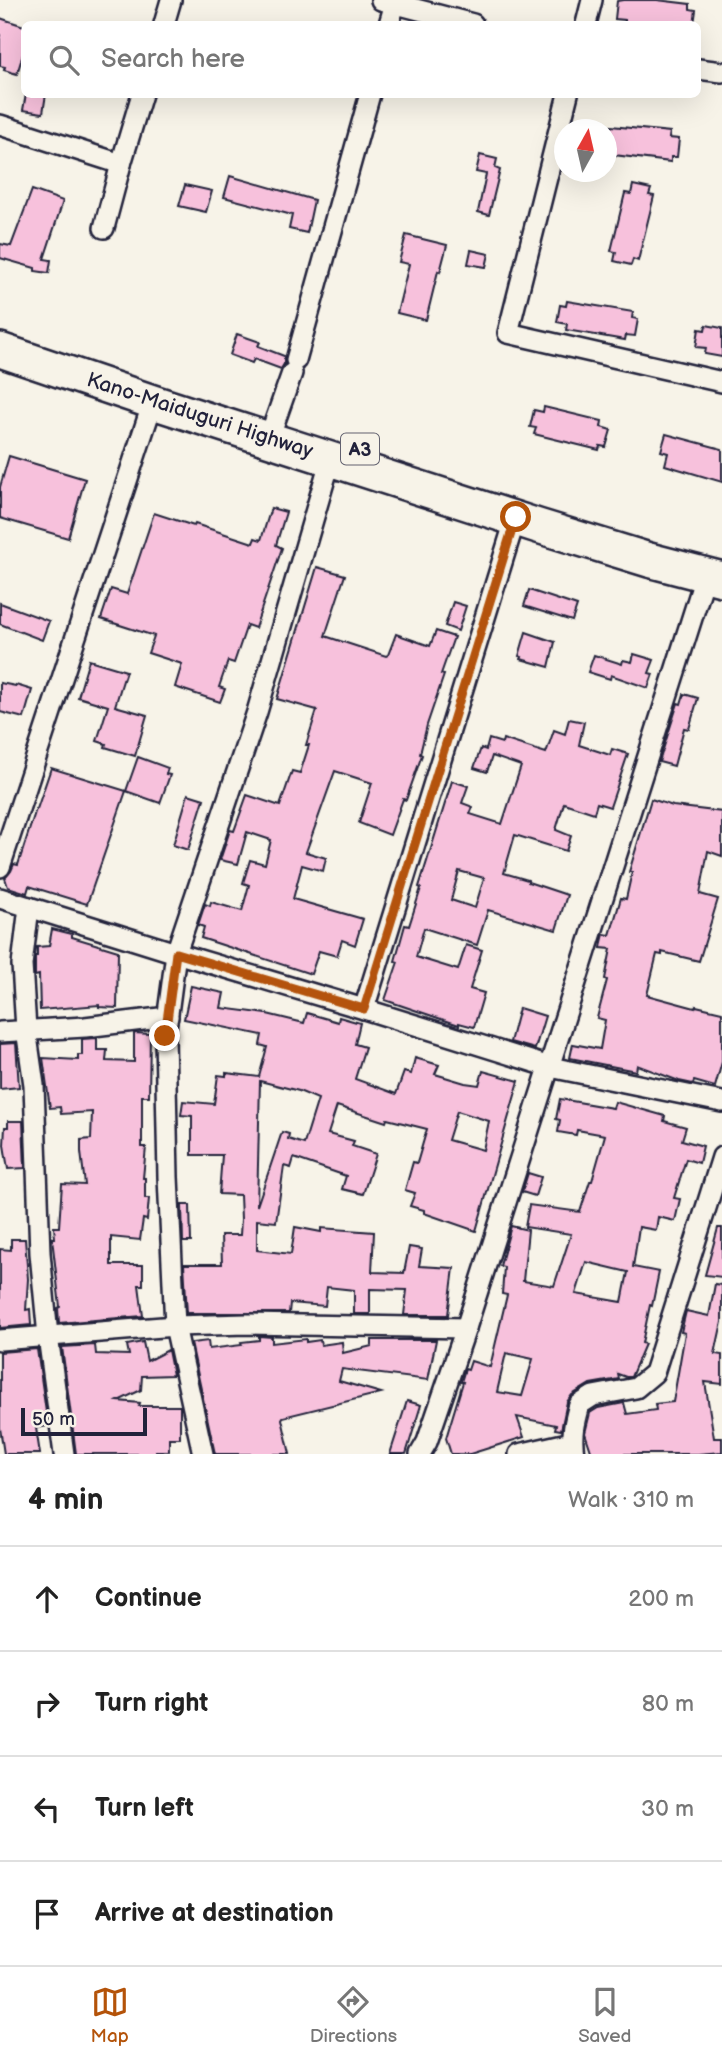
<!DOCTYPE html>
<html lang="en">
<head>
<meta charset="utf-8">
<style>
	:root { --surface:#fff; --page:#f2f2f2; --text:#222; --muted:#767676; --line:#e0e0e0; --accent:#b45309 }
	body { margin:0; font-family:"Balsamiq Sans",sans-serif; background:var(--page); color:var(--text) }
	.compass { position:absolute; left:554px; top:119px; width:63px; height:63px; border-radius:50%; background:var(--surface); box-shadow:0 7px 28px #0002; rotate:8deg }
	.scale { position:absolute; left:21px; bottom:18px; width:126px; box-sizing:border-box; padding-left:7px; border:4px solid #22223b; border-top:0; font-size:19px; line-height:24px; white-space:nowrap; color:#22223b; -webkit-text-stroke:5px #f7f3e8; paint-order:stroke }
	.stop { position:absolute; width:21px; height:21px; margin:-16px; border:5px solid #b45309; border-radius:50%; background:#fff }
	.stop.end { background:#b45309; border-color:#fff; box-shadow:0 2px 7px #0008 }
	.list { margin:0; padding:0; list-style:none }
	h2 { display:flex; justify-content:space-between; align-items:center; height:91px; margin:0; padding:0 28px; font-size:30px }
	h2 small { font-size:23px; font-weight:400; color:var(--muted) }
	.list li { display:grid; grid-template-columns:46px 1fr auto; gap:21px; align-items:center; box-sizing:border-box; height:105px; padding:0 28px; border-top:2px solid var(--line) }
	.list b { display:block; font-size:26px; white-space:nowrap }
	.list em { font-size:23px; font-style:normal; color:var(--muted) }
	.icon { flex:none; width:38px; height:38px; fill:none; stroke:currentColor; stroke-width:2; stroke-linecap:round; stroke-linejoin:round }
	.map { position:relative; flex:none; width:722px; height:1454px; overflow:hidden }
	.search { position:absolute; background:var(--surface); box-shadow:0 7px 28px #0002; left:21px; right:21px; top:21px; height:77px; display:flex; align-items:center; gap:18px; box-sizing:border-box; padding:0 24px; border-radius:10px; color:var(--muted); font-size:26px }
	.sheet { height:511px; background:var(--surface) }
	nav { display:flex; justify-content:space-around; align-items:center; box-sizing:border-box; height:98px; border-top:2px solid var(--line); background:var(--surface); font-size:19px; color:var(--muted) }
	nav a { display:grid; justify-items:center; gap:4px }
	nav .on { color:var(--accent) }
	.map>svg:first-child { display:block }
	.building { fill:#f7c1dc; stroke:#22223b; stroke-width:2; fill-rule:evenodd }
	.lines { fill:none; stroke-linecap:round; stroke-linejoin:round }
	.minor-casing { stroke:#22223b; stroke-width:24 }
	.trunk-casing { stroke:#22223b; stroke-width:38 }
	.minor { stroke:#f7f3e8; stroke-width:19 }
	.trunk { stroke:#f7f3e8; stroke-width:33 }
	.route { stroke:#b45309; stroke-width:9 }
	.labels { text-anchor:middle; stroke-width:7; stroke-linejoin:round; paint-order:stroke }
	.shield { fill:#f7f3e8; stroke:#62616f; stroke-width:2 }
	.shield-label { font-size:19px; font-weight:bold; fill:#22223b }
	.street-label { font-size:21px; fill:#22223b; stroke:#f7f3e8 }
</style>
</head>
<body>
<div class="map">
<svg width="722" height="1454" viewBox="0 0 722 1454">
	<rect width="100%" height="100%" fill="#f7f3e8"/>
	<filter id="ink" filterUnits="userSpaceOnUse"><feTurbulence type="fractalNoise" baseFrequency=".0143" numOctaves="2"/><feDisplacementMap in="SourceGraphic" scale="14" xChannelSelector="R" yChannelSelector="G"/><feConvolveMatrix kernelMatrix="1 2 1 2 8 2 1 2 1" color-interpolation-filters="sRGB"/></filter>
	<g filter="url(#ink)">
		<g class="building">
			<polygon points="623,0 657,0 690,4 690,9 696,10 694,24 625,24 625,20 615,19 617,1"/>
			<polygon points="0,18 24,26 24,51 17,74 4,70 5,67 0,66"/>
			<polygon points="26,94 46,94 43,113 23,110"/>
			<polygon points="611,126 670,132 669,138 679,139 677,157 671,157 671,162 606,154 606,131 610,131"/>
			<polygon points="480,155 497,159 495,168 500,170 489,215 478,212 486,174 476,172"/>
			<polygon points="230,176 314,200 307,233 289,229 292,215 224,197"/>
			<polygon points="185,185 212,191 206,212 179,206"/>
			<polygon points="633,185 651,189 649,195 654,196 638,261 633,259 631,265 614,261 616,252 611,251 625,193 631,194"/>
			<polygon points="32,190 63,201 44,259 51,260 49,273 35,271 35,268 0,258 0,244 11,246"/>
			<polygon points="406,235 447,245 440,272 438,271 426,320 397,313 409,264 399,262"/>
			<polygon points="471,250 489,254 486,267 468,264"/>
			<polygon points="567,301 633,312 632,318 638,319 635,336 626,335 625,340 566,330 567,324 557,322 560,305 566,306"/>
			<polygon points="706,325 722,328 722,357 705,354 706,348 696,347 699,329 705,330"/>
			<polygon points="237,334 260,342 258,346 284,356 284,364 281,369 254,359 252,363 230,355"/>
			<polygon points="544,407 602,421 601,427 611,430 606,447 600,446 599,450 534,434 536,428 530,427 534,410 543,412"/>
			<polygon points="666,434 722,449 722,482 665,465 668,453 661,451"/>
			<polygon points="9,456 85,479 68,538 0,518 0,487"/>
			<polygon points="271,508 286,512 276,545 282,548 255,628 247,625 234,663 228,661 219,687 225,689 220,702 175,687 182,664 148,653 154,636 101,619 111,589 127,594 154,513 194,526 195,524 253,543 255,538 261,540"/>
			<polygon points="317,567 345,575 325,636 386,656 388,655 396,634 430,646 436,631 454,637 441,674 444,675 427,725 420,754 422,755 406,800 403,799 390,835 359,823 372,783 335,771 306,852 326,858 323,871 302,865 293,899 363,919 355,945 342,940 337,956 319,951 311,974 201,938 204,927 198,925 205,904 210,906 211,902 242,911 249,885 243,883 250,860 265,864 271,840 247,832 238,864 220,860 230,830 234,831 247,795 280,806 292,771 300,773 309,745 306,745 317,710 277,699"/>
			<polygon points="529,590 577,606 572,621 524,606"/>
			<polygon points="453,602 466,606 458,631 445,626"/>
			<polygon points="0,603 49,621 42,640 0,624"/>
			<polygon points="526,632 555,642 549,667 521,659 522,657 519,656"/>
			<polygon points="634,654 654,660 649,673 653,674 648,688 611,675 610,679 588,672 594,655 622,664 623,660 632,662"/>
			<polygon points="89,660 126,671 115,706 147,715 135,756 105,747 106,744 97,741 108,706 78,697"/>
			<polygon points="0,683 16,686 16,685 32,690 24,718 0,712"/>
			<polygon points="684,694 698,698 689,729 684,728 674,766 659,762 678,703 681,704"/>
			<path d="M569,719L584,722L579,745L610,755L612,749L628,754L610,807L597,803L594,813L564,803L556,830L571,836L566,851L515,835L504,873L528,880V882L567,895L556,930L488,910L477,945L424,928L416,957L458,970L466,945L482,950L470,989L484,993L474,1027L459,1023V1025L385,1000L398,962L395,961L405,925L409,926L421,888L419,887L452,781L468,786L462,803L473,807L470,814L502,824L521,766L492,756L487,772L474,768L481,748L486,750L489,739L502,743L503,739L546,753L554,730L565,734ZM459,871L484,878L475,908L451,900Z"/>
			<polygon points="138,757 168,768 166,774 170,775 160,803 126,791 87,904 29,886 27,893 8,887 5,878 11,871 14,864 18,865 36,809 37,809 51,768 126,791"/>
			<polygon points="188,794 204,799 188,850 173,845"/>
			<polygon points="651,799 673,806 722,812 722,856 708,851 700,894 718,899 699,961 662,952 662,955 657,954 647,995 695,1008 696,1006 722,1012 722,1062 715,1087 694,1081 693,1084 679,1081 637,1065 636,1071 570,1058 573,1044 600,1049 605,1020 597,1018 607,980 605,979 611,949 601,948 602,942 604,934 610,935 621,898 626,899 632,872 629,872"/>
			<polygon points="52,929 72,934 72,937 118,951 117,1008 99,1007 99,1005 40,1010 39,975 35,976 35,956 37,956 37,947 49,946"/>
			<path d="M191,986L224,993L221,1008L267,1014L304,1023L307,1013L338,1022L339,1017L360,1023L355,1044L365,1047L355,1079L396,1094L404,1072L411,1074L415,1058L439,1065L435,1074L465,1083L479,1085L483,1071L519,1081L476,1231L424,1213V1210L410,1206L415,1193L405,1190L413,1162L417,1163L427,1129L387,1119L386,1122L337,1106L328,1134L354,1141L352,1146L376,1154L363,1194L342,1189L346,1176L294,1158L291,1168L284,1166L276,1222L257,1220V1250L291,1254L295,1227L321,1232V1228L374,1232L372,1272L404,1273L409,1247L422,1249L419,1266L454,1268L448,1315H404L407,1290L370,1289V1314H354V1290L327,1287L325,1306L290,1303L289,1313H187L184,1264H222L221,1235H240L241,1219L240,1195L219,1194L222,1155H192V1116L181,1115L183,1101L214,1104L218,1075L226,1076V1073L259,1077L267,1047L260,1045L262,1035L184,1019ZM260,1081L299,1091L318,1099L304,1144L288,1139L289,1134L282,1132L257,1206ZM457,1111L489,1121L483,1150L448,1140Z"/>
			<polygon points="519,1008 545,1016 535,1049 510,1042"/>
			<polygon points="134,1033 150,1034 149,1096 142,1096 142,1147 146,1147 143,1178 145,1178 145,1198 149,1198 147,1220 143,1219 140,1240 111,1237 111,1265 143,1265 143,1285 139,1285 143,1316 59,1323 58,1308 60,1307 52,1238 55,1238 54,1227 59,1227 62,1184 85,1185 81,1152 81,1140 91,1139 92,1112 61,1114 60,1107 50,1108 43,1058 78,1060 78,1055 82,1055 82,1039 97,1038 97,1050 107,1050 106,1061 134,1062"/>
			<polygon points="16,1043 19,1087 0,1089 0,1044"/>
			<path d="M560,1099L613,1108L615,1102L665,1116L664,1121L686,1127L682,1140L703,1146L699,1163L686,1159L674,1198L680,1199L675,1221L658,1217L656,1230L639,1227L633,1267L659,1272L652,1306L650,1305L642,1343L645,1344L631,1377H626L618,1374L619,1379L590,1384L572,1395L567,1402L561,1430L555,1429L556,1425L517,1417L524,1437L470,1454H451L446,1438L463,1382H461L465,1369L468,1370L471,1361L490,1367L507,1295L502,1294L504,1267L500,1266L511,1226L528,1230L523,1281L554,1286L571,1234L525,1227L529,1205L580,1212L590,1181H592L605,1135L577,1130L576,1135L558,1132L560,1120L556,1119ZM586,1262L628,1272L622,1302L576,1294ZM506,1353L533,1359L522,1396L497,1392Z"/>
			<polygon points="8,1121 23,1121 25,1168 8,1169 4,1145 5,1127 8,1127"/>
			<polygon points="528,1173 541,1177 535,1196 522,1192"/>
			<polygon points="182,1205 190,1205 191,1242 183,1242"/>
			<polygon points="718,1228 722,1228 722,1277 705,1275"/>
			<polygon points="11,1239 25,1239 28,1279 26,1310 30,1309 31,1325 0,1328 0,1249 11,1250"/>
			<polygon points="715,1284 722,1285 722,1322 715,1354 722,1355 722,1384 705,1382 714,1438 722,1438 722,1452 698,1454 592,1454 585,1433 590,1413 598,1408 624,1403 627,1414 656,1410 655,1404 673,1402 685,1333 681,1332 686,1311 709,1316"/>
			<polygon points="259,1336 272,1337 272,1343 306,1339 306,1342 320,1340 321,1345 342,1342 343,1353 372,1346 372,1340 436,1340 428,1380 342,1369 339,1381 381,1393 283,1417 282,1419 290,1454 215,1454 191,1343 208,1341 209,1349 242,1345 241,1342 259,1340"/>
			<polygon points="143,1342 147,1361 168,1350 173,1375 142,1376 141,1390 118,1401 140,1403 139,1406 180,1406 180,1438 169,1438 169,1451 156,1451 156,1454 76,1454 62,1347 95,1345 96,1354 129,1355 127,1345"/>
			<polygon points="37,1349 48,1426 36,1428 40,1454 4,1454 0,1428 0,1352"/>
			<polygon points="407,1401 421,1405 406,1454 390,1454"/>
		</g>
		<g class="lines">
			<g class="minor-casing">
				<g id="minor">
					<polyline points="381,0 473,24"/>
					<polyline points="164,24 171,0"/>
					<polyline points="389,24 396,0"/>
					<polyline points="586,24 592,0"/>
					<polyline points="698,69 722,72"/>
					<polyline points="568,94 508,333 722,382"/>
					<polyline points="0,125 121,164"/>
					<polyline points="104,228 121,164 142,94"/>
					<polyline points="296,360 370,94"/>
					<polyline points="269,438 292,373"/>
					<polyline points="0,867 153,402"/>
					<polyline points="0,898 176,953 364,1009 550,1067 722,1102"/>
					<polyline points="29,907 22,965 26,1029 34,1085 40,1253 48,1336 64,1454"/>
					<polyline points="364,1009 516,517"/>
					<polyline points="0,1032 85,1027 168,1017"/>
					<polyline points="0,1340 175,1326 247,1324 466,1328"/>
					<polyline points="203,1454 175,1326 168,1177 165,1036 176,953 257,712 331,458"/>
					<polyline points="420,1454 427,1442 466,1328 706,574"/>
					<polyline points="519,1454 572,1442"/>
					<path d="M574,1454C571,1436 574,1422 579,1405L593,1396L636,1388L654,1373L722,1157"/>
				</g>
			</g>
			<g class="trunk-casing">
				<polyline id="trunk" points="0,350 153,402 538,526 649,560 722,579"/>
			</g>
			<use href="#minor" class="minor"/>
			<use href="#trunk" class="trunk"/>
		</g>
	</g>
	<g class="lines" filter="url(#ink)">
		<polyline class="route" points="165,1036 176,953 364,1009 516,517"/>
	</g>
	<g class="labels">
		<rect class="shield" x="341" y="433.5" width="38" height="31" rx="5"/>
		<g class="shield-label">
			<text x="360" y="456">A3</text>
		</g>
		<g class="street-label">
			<text transform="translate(200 415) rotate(18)" y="7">Kano-Maiduguri Highway</text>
		</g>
	</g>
</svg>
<svg class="compass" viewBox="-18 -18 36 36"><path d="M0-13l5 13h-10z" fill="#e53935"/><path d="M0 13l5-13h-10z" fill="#767676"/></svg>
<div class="scale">50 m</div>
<div class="stop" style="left:516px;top:517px"></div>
<div class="stop end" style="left:165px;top:1036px"></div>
<div class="search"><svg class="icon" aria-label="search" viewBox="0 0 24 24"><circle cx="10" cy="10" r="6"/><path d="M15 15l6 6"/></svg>Search here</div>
</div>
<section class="sheet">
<h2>4 min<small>Walk · 310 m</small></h2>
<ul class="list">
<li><svg class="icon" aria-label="ahead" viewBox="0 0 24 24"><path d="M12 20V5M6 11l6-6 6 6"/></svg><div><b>Continue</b></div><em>200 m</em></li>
<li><svg class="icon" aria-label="right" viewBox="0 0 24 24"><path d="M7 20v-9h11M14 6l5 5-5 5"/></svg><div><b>Turn right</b></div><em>80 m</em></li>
<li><svg class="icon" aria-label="left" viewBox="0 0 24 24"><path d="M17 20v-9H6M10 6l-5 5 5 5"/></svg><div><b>Turn left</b></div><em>30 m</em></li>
<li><svg class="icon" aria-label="arrive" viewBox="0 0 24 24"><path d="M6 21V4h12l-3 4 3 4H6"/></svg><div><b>Arrive at destination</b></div></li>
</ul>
</section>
<nav>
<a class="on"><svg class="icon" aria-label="map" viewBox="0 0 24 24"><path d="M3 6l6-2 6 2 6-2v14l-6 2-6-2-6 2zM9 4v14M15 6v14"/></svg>Map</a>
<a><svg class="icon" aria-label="directions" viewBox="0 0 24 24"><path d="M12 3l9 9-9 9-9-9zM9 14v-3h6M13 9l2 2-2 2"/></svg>Directions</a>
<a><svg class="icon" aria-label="saved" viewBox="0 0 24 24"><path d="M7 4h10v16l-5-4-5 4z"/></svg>Saved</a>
</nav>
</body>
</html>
